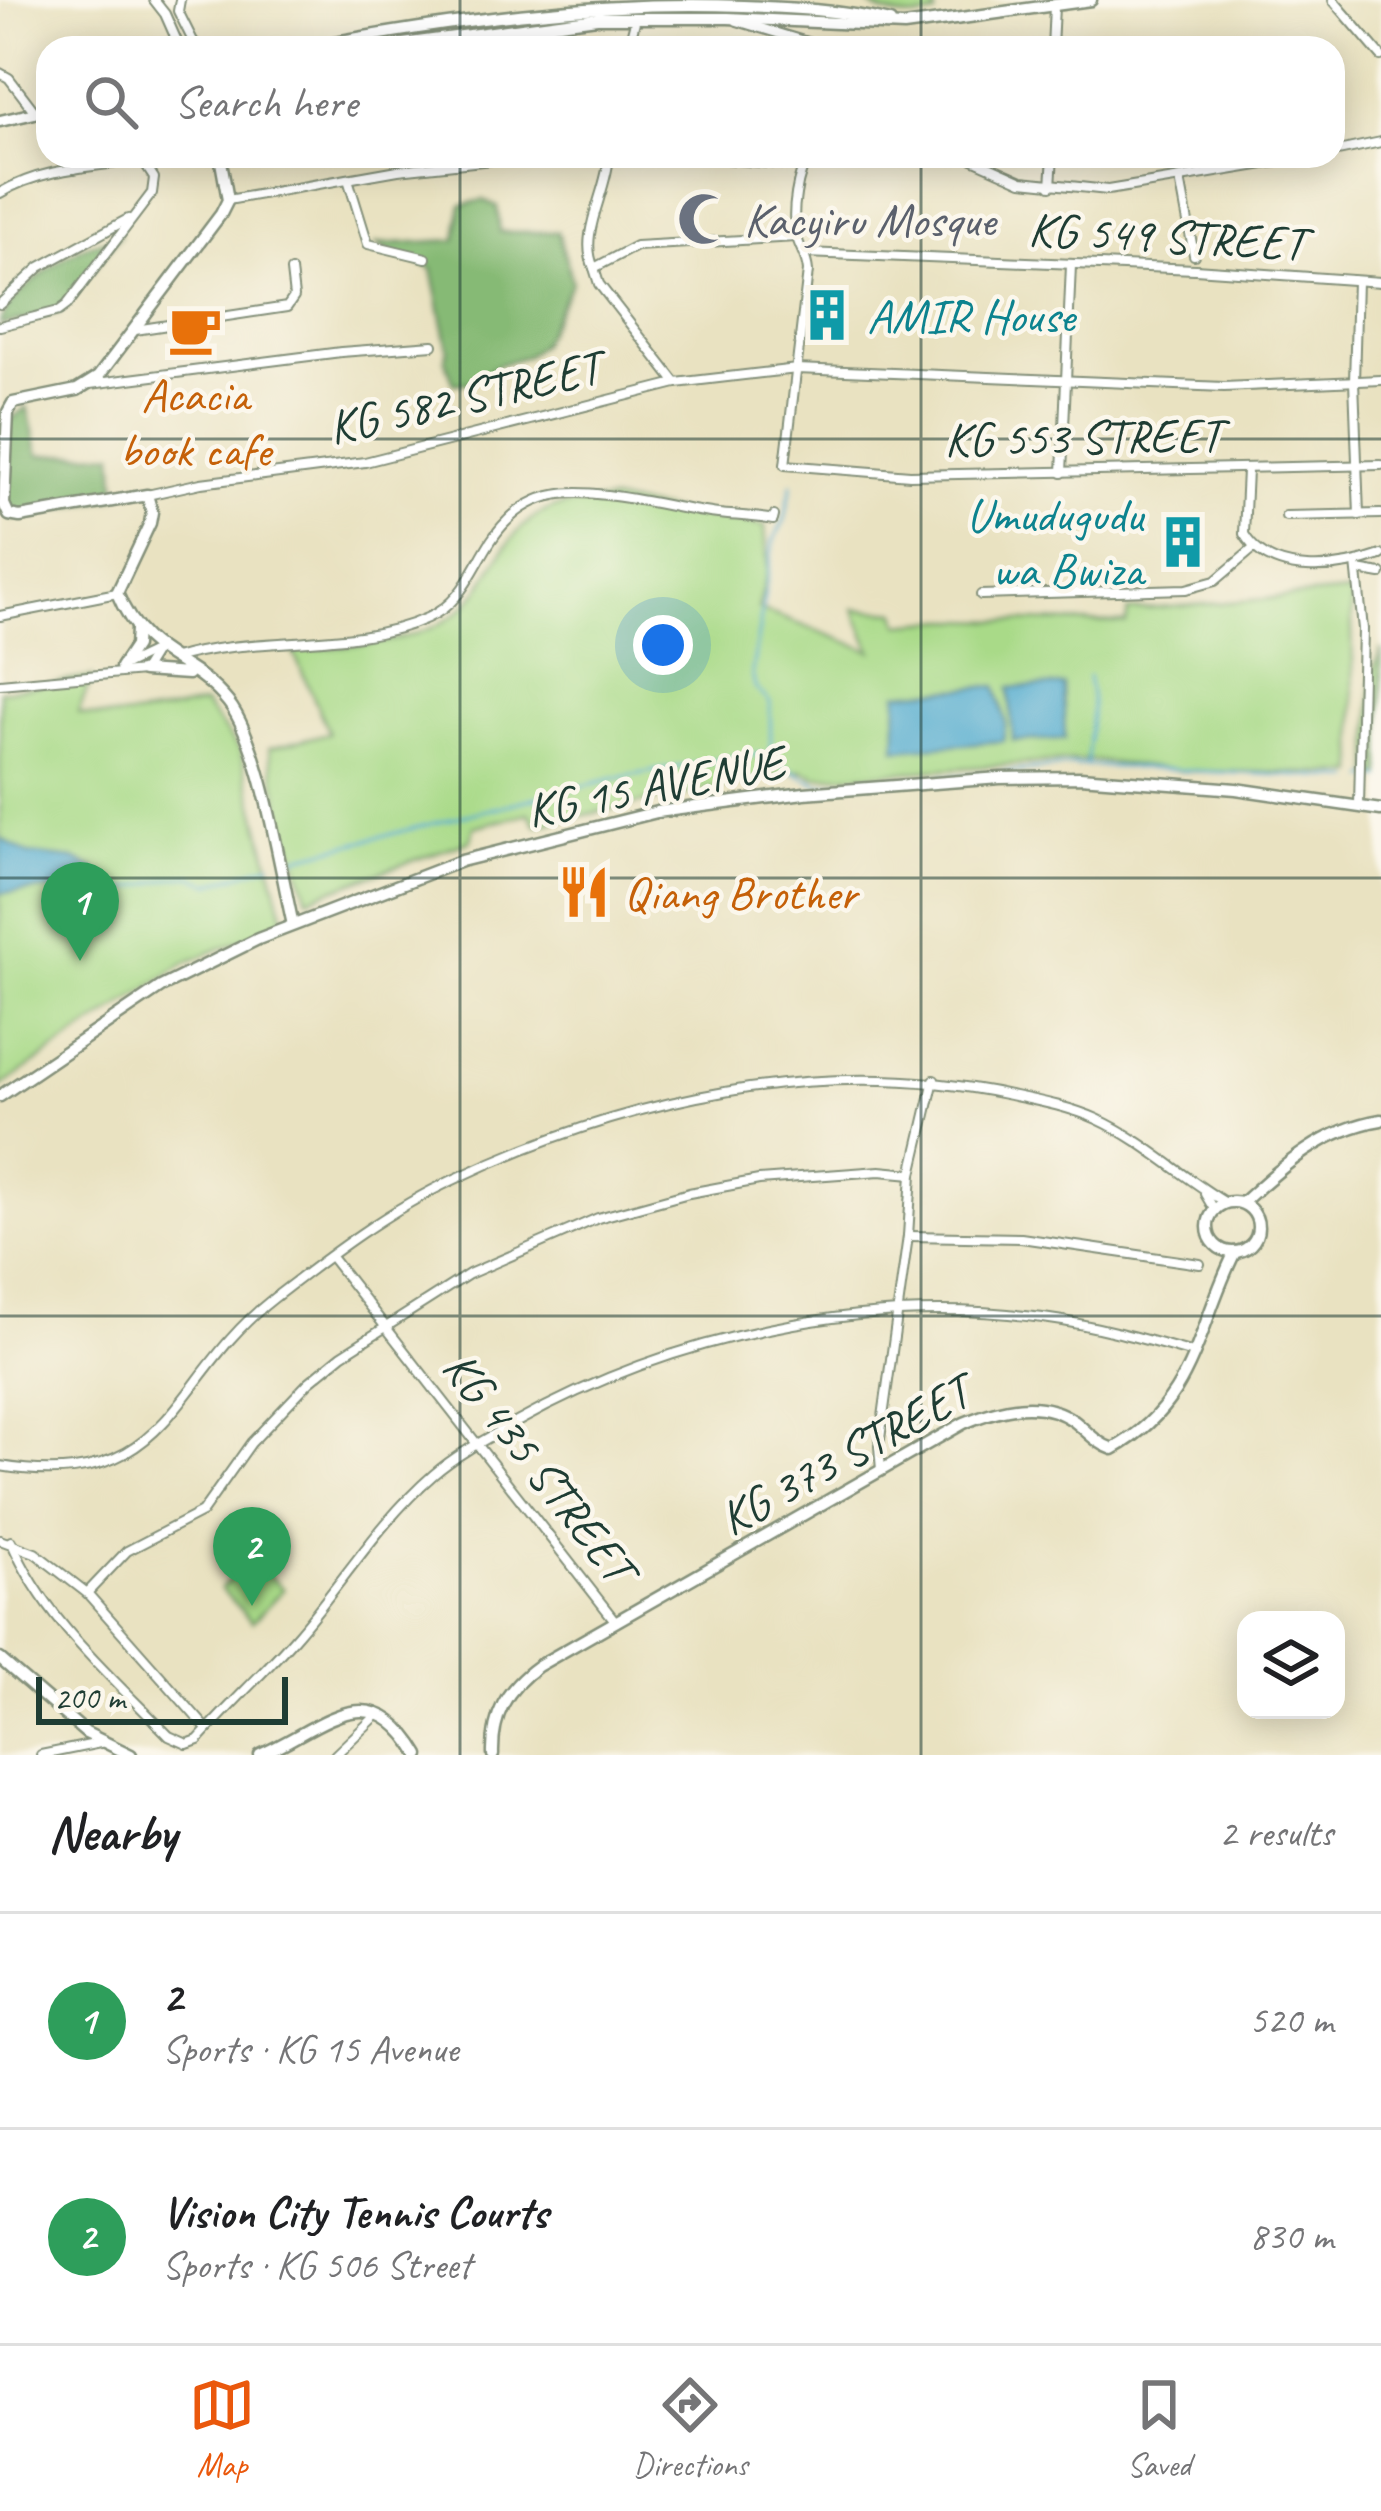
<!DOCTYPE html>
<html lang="en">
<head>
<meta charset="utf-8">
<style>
	:root { --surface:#fff; --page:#f2f2f2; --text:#202124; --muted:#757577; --line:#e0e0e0; --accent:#ea580c }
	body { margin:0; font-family:Caveat,sans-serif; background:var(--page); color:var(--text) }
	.controls { position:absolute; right:36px; bottom:36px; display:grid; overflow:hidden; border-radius:24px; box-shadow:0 6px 30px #0003 }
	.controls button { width:108px; height:108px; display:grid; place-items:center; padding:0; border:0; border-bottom:3px solid var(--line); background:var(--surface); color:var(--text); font:60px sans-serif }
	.scale { position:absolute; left:36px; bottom:30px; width:252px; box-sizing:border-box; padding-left:12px; border:6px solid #1f3d34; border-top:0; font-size:33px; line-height:42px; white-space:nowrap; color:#1f3d34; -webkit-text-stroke:9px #fbf7ec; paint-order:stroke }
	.you { position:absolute; left:663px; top:645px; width:42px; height:42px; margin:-30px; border:9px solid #fff; border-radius:50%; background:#1a73e8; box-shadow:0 0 0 18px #1a73e833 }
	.badge { display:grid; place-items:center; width:78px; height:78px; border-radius:50%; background:var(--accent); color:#fff; font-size:39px; font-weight:700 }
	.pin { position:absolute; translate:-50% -99px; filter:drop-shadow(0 3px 6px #0008) }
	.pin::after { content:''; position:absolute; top:63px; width:42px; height:36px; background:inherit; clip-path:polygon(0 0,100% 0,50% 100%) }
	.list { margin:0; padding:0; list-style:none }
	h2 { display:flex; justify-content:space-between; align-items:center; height:156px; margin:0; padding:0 48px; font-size:51px }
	h2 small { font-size:39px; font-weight:400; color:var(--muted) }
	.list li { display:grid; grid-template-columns:78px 1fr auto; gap:36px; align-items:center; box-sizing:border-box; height:216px; padding:0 48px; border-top:3px solid var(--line) }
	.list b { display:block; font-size:45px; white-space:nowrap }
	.list p { margin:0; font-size:39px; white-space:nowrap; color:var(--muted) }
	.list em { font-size:39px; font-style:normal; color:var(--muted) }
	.icon { flex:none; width:66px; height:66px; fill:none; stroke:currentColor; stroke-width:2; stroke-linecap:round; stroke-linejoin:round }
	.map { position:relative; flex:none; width:1381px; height:1755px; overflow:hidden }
	.search { position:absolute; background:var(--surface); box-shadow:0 6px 30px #0003; left:36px; right:36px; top:36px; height:132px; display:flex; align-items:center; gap:30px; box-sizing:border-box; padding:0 42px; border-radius:36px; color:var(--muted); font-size:45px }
	.sheet { height:588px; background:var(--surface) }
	nav { display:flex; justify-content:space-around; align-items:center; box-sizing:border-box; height:168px; border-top:3px solid var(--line); background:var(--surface); font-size:33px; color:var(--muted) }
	nav a { display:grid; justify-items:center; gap:6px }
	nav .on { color:var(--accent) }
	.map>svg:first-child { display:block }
	.green { fill:#a9da88; stroke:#648c5e; stroke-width:3 }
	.forest { fill:#86ba74; stroke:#527c54; stroke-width:3 }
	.water { fill:#52accf; stroke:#387482; stroke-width:3 }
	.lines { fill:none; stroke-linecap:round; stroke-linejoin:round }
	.stream { stroke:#52accf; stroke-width:3 }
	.street-casing { stroke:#84907a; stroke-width:12 }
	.secondary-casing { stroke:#84907a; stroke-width:15 }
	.street { stroke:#fff; stroke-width:8 }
	.secondary { stroke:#fff; stroke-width:10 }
	.grid { fill:none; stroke:#1f3d34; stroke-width:3; stroke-opacity:0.55 }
	.labels { text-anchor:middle; stroke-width:9; stroke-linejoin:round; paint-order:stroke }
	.worship-label { font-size:48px; fill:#5b616d; stroke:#fbf7ec; text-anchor:start }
	.street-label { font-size:48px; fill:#1f3d34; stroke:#fbf7ec }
	.culture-label { font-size:48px; fill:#0d838f; stroke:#fbf7ec; text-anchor:start }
	.food-label { font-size:48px; fill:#c56008; stroke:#fbf7ec }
</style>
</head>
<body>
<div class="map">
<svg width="1381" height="1755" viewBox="0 0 1381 1755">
	<rect width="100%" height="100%" fill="#fbf7ec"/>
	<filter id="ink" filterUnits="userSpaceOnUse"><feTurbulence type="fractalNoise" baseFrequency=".00833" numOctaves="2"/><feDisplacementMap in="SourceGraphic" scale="24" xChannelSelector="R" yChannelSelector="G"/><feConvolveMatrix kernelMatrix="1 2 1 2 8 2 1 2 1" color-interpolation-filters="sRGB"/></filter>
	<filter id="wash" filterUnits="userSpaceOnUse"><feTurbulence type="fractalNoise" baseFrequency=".004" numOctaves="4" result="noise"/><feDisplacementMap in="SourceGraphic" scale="48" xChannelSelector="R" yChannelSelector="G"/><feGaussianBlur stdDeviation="2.7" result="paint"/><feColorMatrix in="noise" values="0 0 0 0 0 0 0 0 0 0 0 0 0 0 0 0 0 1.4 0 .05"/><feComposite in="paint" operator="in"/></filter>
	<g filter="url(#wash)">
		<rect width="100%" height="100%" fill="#e9e2c1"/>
		<g class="green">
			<path d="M862,0H933L936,15C909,21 884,17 862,0Z"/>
			<path d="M613,501L765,526L768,570L758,609L872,651L854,609L897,612L900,624L948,620L1126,623L1128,611L1136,610L1351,592L1356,774L1182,771L1087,760L818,777L801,770L537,825L529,813L474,827L471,840L308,898L280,807L269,748L329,733L293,651C348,645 419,647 463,608C481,592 489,572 501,554C533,504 559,504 613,501Z"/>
			<polygon points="1381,649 1381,775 1371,775 1372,675"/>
			<path d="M92,677L78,713C121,723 162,712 204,704L240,750L285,922L185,963L0,1087V691Z"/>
			<polygon points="250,1558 283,1589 252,1622 221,1589"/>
		</g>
		<g class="forest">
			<path d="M483,200L497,206L500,232H558L572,282L540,345L526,356L498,365L467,383L454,384L445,360L448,349L432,269C412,258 393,258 377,244L456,240L461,205Z"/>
			<path d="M119,236L58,313L0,325C1,302 60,258 82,248C93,243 107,240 119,236Z"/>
			<polygon points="27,407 39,455 114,453 117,497 12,519 2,509 6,423"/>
		</g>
		<g class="water">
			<polygon points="1063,685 1065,739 1013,741 1009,688"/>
			<polygon points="996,686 1006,723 1003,741 896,749 898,693"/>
			<path d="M0,838L28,854L74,859L96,870L110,894C107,907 96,912 84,912L60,889L0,893Z"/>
		</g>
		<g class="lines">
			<g class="stream">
				<polyline points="771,757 770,702 755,688 752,672 773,542 785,519 792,484"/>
				<polyline points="1087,764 1092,703 1088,676"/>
				<polyline points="999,773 1077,765 1353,779"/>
				<polyline points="1367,778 1381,778"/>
				<polyline points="286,860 611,779 734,757 761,754 820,785 984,774"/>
				<polyline points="120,891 176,877 192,876 210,884 271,864"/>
			</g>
		</g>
	</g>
	<g filter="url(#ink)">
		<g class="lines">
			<g class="street-casing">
				<g id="street">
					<polyline points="154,0 165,14 180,48"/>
					<polyline points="180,0 178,11 196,47"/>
					<polyline points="1333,0 1381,56"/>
					<polyline points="737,21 827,48"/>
					<polyline points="628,48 636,18"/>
					<polyline points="1052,48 1054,6"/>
					<polyline points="0,73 9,78 35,112"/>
					<polyline points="1333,152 1381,142"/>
					<polyline points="72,156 74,169"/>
					<polyline points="692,156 802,166"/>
					<path d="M809,156C797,174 791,212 796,234C799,248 807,256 808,271L785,465L910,475L1381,465"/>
					<polyline points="966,156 1022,181 1108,190 1314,156"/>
					<polyline points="348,179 368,244 426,258"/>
					<polyline points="1180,179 1194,255"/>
					<polyline points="1051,186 1053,156"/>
					<path d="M0,193C40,169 88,167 133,161L144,163L154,178L152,193L67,305L59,311L0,326"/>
					<polyline points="228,200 398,170 530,156"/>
					<polyline points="806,253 1195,269 1381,282"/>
					<path d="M594,268C578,235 607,192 609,156"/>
					<polyline points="1357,281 1354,381 1359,515"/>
					<polyline points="0,304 40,267 128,219"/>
					<polyline points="135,330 287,307 294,297 291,271"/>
					<polyline points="676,383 599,284 594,268 636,246 796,237"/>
					<polyline points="90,384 341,352 433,345"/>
					<path d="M1247,470L1244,534C1271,579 1339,570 1381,555"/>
					<polyline points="1062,473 1071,265"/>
					<polyline points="147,495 201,483 365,462 676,383 797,369 1224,387 1381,380"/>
					<polyline points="1286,516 1381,514"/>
					<polyline points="1356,563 1363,629 1359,806"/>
					<polyline points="1358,570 1381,574"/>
					<polyline points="981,595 1186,589 1215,581 1254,548"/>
					<polyline points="0,616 117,593"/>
					<path d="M175,658C254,634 355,651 427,618C471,599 476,551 507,521C519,508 537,498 555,495C595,486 674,509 718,514C736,516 755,516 773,520L774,516"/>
					<polyline points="125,665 154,651"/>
					<polyline points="0,684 143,671 156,650"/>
					<polyline points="1205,1194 1215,1211"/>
					<polyline points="908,1236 1021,1238 1200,1264"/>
					<polyline points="331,1257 616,1622"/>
					<path d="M0,1466C174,1494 167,1381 274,1298C331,1254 390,1209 455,1179C626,1098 823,1055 1010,1095C1039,1101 1070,1107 1097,1119C1145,1141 1182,1177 1226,1203"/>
					<polyline points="881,1470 879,1446 908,1236 912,1174 934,1080"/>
					<polyline points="0,1540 35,1553 87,1593 127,1551 202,1512 251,1443 309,1382 342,1355 469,1274 598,1218 689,1193 759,1180 880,1171 912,1174"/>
					<path d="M11,1541C45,1621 110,1675 169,1736L187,1744L198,1740C230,1704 266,1671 298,1634C344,1581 379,1522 433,1475C458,1453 488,1438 517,1422C673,1335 865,1294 1043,1318C1095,1325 1144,1339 1193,1353"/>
					<polyline points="87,1593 207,1729"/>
					<polyline points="41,1755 100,1743"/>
					<polyline points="335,1755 378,1714"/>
				</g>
			</g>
			<g class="secondary-casing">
				<g id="secondary">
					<polyline points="193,43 194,48"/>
					<path d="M301,48C448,21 593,0 743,6C793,8 841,10 890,22"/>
					<polyline points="373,48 597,18 728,18 904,26 1091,0"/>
					<polyline points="0,121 48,110"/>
					<path d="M220,156L228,200L221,214L98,377L77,390L13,403L8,412L4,504L9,515L20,517L147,495L152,512L150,523L117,593C145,661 190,655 228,702C261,743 280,869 293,925"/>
					<polyline points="121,667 135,646 136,629"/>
					<polyline points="143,671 188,674"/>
					<polyline points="0,1096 161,987 258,939 461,861 657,812 804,793 1000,778 1080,777 1236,789 1381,810"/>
					<circle cx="1233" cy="1227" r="25"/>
					<path d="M1242,1203C1284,1165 1322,1130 1381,1120"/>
					<polyline points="0,1659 86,1733 131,1755"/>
					<path d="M260,1755C324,1727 370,1672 419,1755"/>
					<path d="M493,1755C492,1715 506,1689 538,1666L964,1423C1000,1408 1040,1397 1074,1421C1087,1431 1097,1444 1113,1449C1196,1403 1196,1329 1235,1252"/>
				</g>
			</g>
			<use href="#street" class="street"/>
			<use href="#secondary" class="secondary"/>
		</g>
	</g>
	<path class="grid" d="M460,0V48M921,0V48M460,156V1755M921,156V1755M0,439H1381M0,878H1381M0,1316H1381"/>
	<defs>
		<g id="mosque-bare" transform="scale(4.14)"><path d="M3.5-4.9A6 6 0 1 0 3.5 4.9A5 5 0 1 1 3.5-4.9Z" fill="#6b7280" stroke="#fbf7ec" stroke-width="2.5" paint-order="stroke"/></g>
		<g id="building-bare" transform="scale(4.14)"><path d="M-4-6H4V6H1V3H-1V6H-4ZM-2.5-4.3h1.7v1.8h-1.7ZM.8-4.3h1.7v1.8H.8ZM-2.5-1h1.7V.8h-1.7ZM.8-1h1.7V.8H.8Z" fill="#0f9aa8" stroke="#fbf7ec" stroke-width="2.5" paint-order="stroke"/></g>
		<g id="cafe-bare" transform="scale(4.14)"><path d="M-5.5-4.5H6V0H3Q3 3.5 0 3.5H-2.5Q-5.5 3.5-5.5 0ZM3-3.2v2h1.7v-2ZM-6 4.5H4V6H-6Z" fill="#e8710a" stroke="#fbf7ec" stroke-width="2.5" paint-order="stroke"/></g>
		<g id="restaurant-bare" transform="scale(4.14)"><path d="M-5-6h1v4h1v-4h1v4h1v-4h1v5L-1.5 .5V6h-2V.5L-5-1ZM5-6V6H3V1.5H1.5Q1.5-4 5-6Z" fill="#e8710a" stroke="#fbf7ec" stroke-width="2.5" paint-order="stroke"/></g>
	</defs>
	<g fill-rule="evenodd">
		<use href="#mosque-bare" x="704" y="219"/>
		<use href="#building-bare" x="827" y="315"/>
		<use href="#cafe-bare" x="195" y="330"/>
		<use href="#building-bare" x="1183" y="542"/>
		<use href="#restaurant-bare" x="584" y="892"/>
	</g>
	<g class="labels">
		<g class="worship-label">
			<text x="744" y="236">Kacyiru Mosque</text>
		</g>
		<g class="street-label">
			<text transform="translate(1167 235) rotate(3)" y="17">KG 549 STREET</text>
			<text transform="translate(464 396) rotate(-13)" y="17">KG 582 STREET</text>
			<text transform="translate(1083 436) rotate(-1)" y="17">KG 553 STREET</text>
			<text transform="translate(655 785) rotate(-11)" y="17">KG 15 AVENUE</text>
			<text transform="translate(844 1454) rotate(-29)" y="17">KG 373 STREET</text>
			<text transform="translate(540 1466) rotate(52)" y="17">KG 435 STREET</text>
		</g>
		<g class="culture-label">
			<text x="867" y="332">AMIR House</text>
			<text x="1143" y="531" text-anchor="end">Umudugudu<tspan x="1143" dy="55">wa Bwiza</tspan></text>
		</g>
		<g class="food-label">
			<text x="195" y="411">Acacia<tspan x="195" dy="55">book cafe</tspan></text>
			<text x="624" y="909" text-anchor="start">Qiang Brother</text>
		</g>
	</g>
</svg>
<div class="controls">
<button><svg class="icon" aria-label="layers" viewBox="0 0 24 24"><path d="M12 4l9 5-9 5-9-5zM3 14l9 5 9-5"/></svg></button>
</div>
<div class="scale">200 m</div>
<div class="you"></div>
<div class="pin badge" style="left:80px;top:961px;background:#2e9e5b">1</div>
<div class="pin badge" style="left:252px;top:1606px;background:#2e9e5b">2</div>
<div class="search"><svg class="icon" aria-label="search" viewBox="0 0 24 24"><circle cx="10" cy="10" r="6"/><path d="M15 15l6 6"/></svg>Search here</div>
</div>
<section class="sheet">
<h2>Nearby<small>2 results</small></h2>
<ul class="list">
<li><span class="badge" style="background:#2e9e5b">1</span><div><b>2</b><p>Sports · KG 15 Avenue</p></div><em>520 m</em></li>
<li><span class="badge" style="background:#2e9e5b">2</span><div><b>Vision City Tennis Courts</b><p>Sports · KG 506 Street</p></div><em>830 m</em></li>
</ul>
</section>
<nav>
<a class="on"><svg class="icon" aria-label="map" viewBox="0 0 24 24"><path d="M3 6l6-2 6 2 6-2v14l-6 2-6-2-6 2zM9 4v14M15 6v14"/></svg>Map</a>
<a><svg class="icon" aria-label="directions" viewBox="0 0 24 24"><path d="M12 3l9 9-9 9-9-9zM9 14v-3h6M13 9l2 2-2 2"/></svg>Directions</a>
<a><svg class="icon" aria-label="saved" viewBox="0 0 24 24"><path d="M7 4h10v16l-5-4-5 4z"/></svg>Saved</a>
</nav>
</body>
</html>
